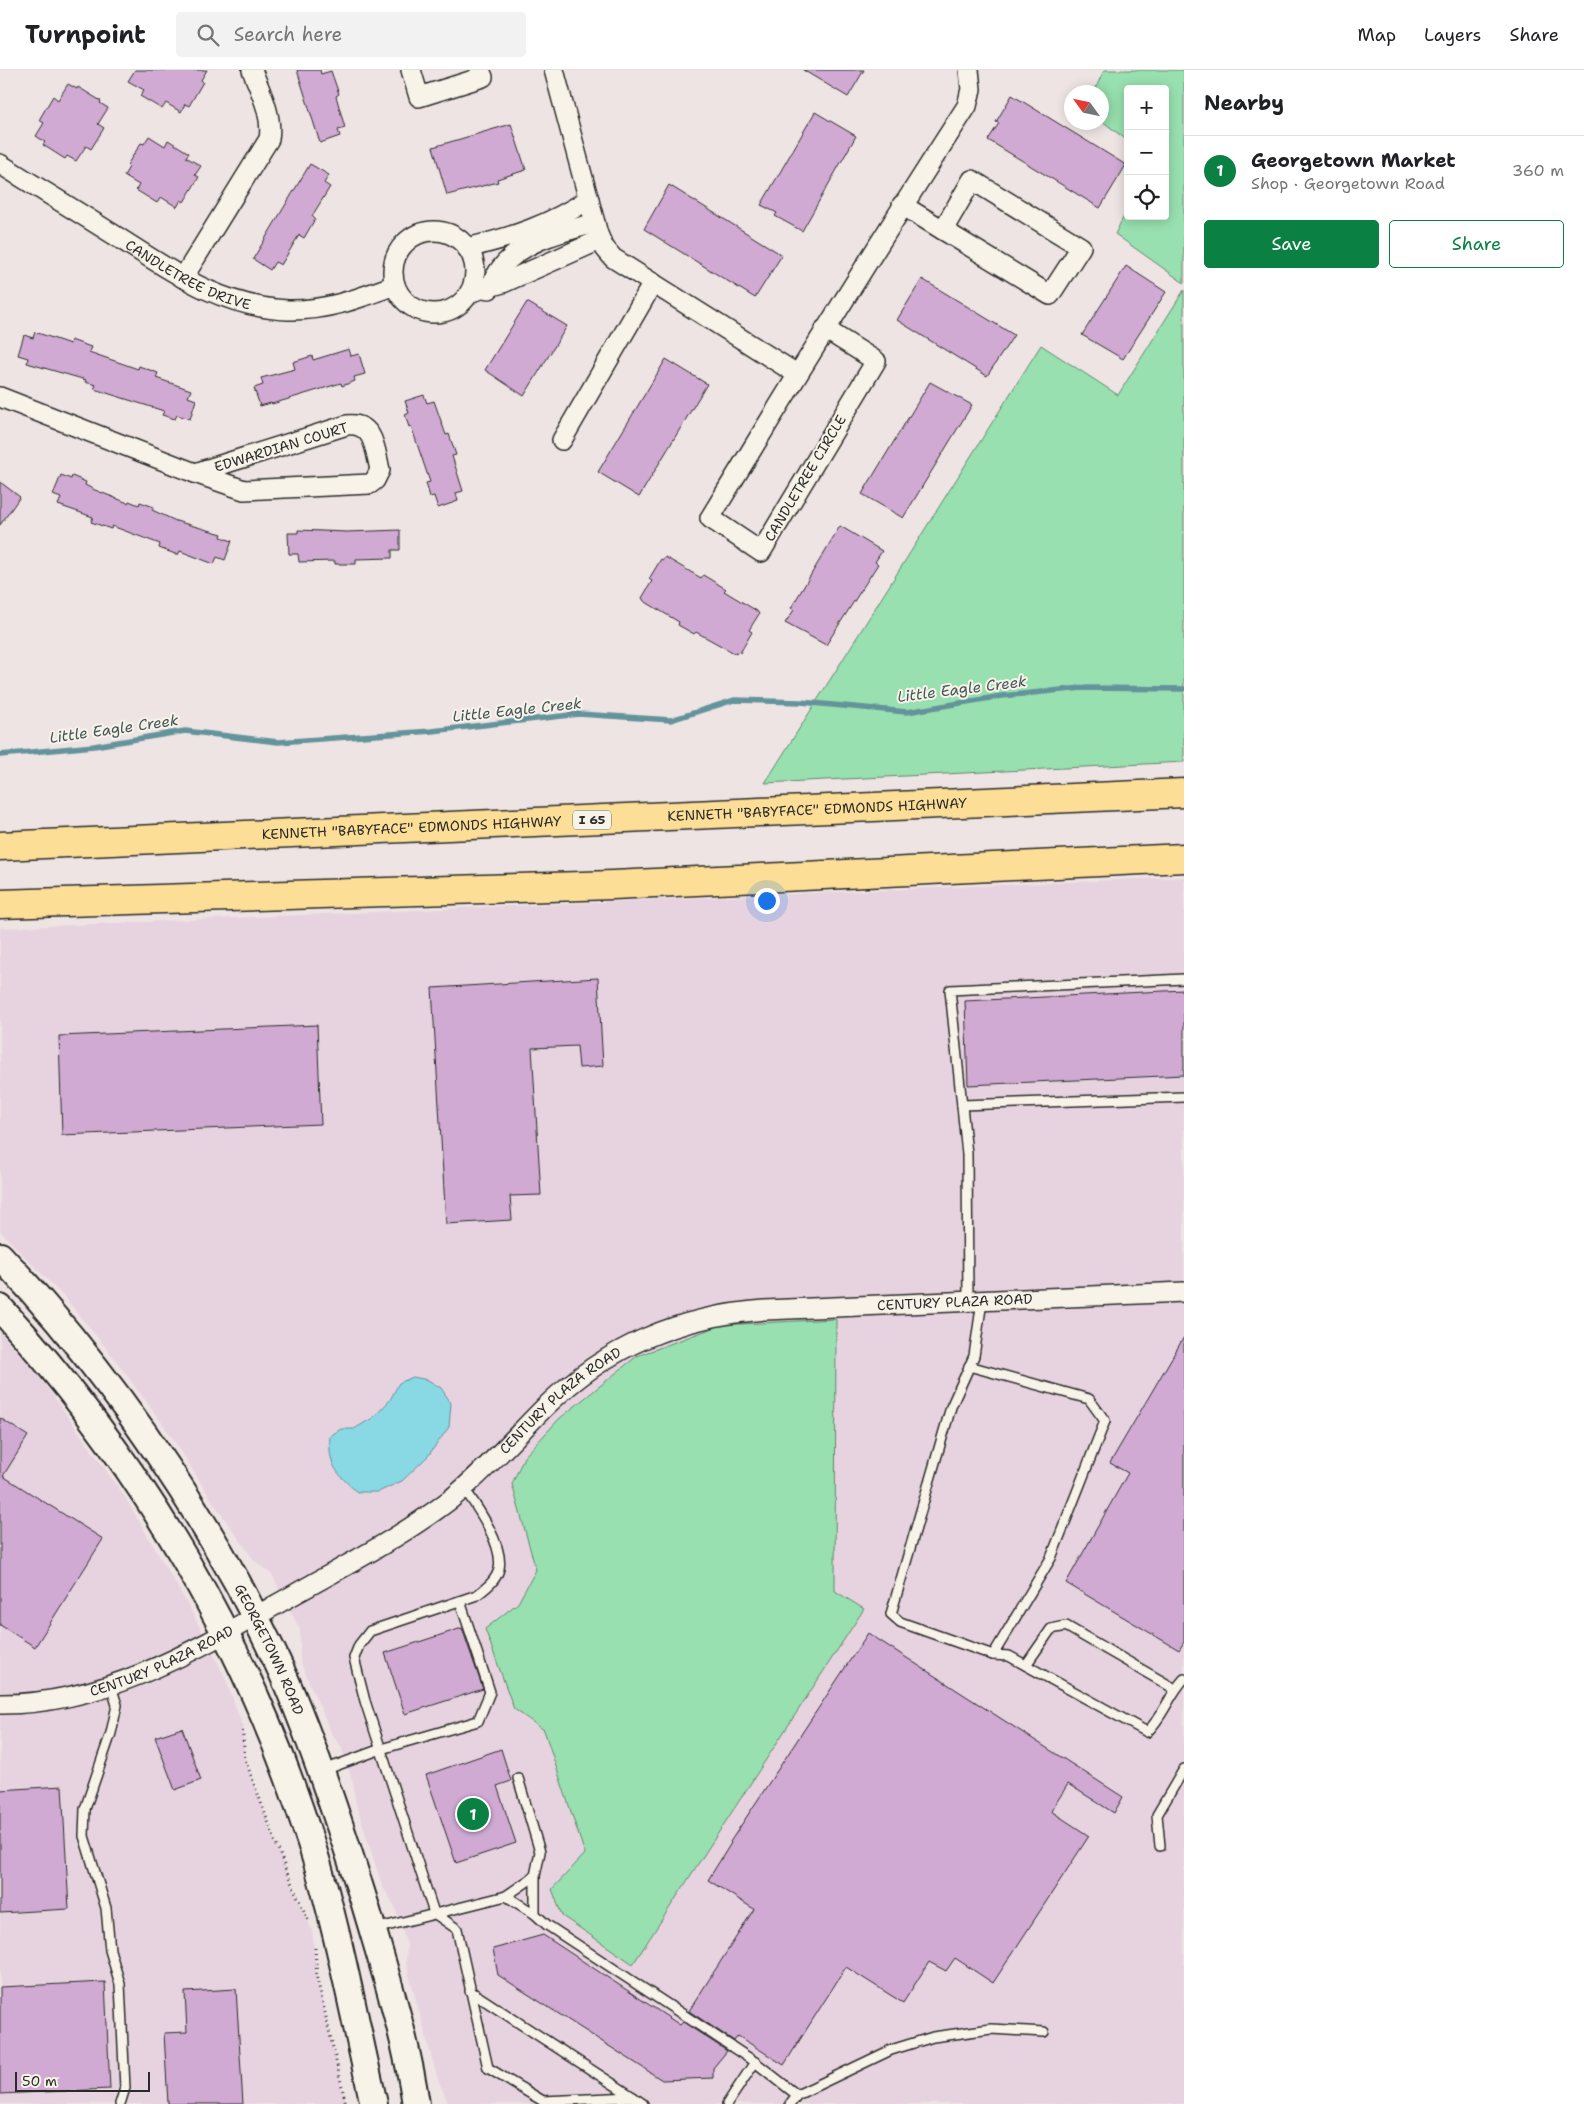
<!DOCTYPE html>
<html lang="en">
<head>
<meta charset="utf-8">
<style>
	:root { --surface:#fff; --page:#f2f2f2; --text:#202124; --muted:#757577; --line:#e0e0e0; --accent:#0b8043 }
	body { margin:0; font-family:"Shantell Sans",sans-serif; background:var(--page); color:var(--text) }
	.controls { position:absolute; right:15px; top:15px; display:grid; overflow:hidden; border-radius:5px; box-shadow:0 2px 12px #0003 }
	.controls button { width:45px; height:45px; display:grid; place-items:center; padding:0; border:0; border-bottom:1px solid var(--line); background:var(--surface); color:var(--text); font:25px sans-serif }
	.compass { position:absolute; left:1064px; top:15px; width:45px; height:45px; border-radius:50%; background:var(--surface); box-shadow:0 2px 12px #0003; rotate:303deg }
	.scale { position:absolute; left:15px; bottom:12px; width:135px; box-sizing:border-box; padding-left:5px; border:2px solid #2b2b2b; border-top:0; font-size:14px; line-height:18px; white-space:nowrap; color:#2b2b2b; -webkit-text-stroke:4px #f7f3e8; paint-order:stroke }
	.you { position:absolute; left:766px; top:830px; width:18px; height:18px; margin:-12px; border:4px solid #fff; border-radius:50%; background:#1a73e8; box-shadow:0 0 0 8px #1a73e833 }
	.badge { display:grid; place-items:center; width:32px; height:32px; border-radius:50%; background:var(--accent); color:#fff; font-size:16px; font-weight:700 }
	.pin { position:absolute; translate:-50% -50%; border:2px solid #fff; box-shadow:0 1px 5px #0006 }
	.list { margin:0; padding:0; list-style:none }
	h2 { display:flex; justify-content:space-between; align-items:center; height:65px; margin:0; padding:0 20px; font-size:21px }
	h2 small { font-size:16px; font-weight:400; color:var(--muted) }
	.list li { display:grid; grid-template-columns:32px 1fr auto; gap:15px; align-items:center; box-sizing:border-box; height:70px; padding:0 20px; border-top:1px solid var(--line) }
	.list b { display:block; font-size:19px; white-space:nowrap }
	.list p { margin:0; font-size:16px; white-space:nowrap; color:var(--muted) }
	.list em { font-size:16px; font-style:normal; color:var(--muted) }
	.actions { display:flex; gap:10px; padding:15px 20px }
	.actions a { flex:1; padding:11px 0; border:1px solid var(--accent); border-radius:5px; text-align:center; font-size:18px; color:var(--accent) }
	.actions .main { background:var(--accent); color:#fff }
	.icon { flex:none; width:28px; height:28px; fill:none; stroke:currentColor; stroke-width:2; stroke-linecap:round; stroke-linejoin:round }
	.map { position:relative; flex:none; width:1184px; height:2034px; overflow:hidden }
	header { display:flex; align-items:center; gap:30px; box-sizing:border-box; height:70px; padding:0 25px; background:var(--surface); border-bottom:1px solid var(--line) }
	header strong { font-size:24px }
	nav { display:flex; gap:28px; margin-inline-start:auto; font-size:18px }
	.search { width:350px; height:45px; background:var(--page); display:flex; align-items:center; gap:12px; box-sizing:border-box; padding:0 18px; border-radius:5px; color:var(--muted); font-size:19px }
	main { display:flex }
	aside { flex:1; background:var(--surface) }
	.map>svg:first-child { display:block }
	.built { fill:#e6d3df }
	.green { fill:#98e0af; stroke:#62866d }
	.water { fill:#89d9e5; stroke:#63939b }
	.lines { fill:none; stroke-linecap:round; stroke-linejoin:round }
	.stream { stroke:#63939b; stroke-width:5.5 }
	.building { fill:#d0aad3; stroke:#2b2b2b }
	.service-casing { stroke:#2b2b2b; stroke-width:12 }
	.minor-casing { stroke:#2b2b2b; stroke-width:22 }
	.secondary-casing { stroke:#2b2b2b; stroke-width:30 }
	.motorway-casing { stroke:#2b2b2b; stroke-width:31 }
	.path { stroke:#2b2b2b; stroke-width:3; stroke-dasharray:1 4; stroke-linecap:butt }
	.service { stroke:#f7f3e8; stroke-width:9 }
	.minor { stroke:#f7f3e8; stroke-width:19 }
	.secondary { stroke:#f7f3e8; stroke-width:26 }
	.motorway { stroke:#fcde96; stroke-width:28 }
	.labels { text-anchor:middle; stroke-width:4; stroke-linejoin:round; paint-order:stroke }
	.shield { fill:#f7f3e8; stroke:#686764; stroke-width:1 }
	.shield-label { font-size:12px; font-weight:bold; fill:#2b2b2b }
	.street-label { font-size:14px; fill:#2b2b2b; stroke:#f7f3e8 }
	.water-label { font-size:15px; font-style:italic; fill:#42565a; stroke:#f7f3e8 }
</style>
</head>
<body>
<header>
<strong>Turnpoint</strong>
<div class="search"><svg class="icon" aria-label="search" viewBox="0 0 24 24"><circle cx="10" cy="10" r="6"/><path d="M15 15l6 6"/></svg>Search here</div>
<nav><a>Map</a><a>Layers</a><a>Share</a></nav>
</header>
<main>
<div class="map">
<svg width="1184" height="2034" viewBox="0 0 1184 2034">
	<rect width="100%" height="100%" fill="#efe4e4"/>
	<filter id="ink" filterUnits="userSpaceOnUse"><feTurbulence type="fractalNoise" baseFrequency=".02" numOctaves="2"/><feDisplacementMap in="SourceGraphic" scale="10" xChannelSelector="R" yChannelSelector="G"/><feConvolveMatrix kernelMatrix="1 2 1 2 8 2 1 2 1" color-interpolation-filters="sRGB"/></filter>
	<g filter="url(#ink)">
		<g class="built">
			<polygon points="1184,807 1184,2034 449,2034 438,2010 406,1894 407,1875 394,1835 382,1816 355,1730 353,1713 341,1676 332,1665 300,1591 300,1560 272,1505 254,1490 214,1434 172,1367 114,1288 65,1228 0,1161 0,858"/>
			<polygon points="0,1262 37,1303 125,1427 191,1540 224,1605 242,1654 245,1689 287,1803 312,1860 317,1908 346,2034 0,2034"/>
		</g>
		<g class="green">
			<polygon points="1104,0 1184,0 1184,213 1115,164 1128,138 1128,146 1165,146 1165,19 1128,19 1128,71 1102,51 1102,22 1094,22"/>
			<polygon points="1184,220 1184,692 765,713 1041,275 1118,325"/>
			<polygon points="836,1249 835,1521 864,1539 633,1894 562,1846 552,1819 585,1784 544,1660 514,1639 485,1559 518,1533 536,1500 512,1414 524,1387 559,1349 637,1286 721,1255"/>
		</g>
		<path class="water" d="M413,1307L428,1310L441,1318L451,1333L449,1357L428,1386L402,1411L378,1422H357C336,1403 328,1395 330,1366L341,1359H354L374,1347L390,1330L399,1313Z"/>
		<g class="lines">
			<polyline class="stream" points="0,685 94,676 185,661 278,672 432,661 579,644 671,650 734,630 801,632 907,642 1002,626 1082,618 1184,619"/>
		</g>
		<g class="building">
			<polygon points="135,0 207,0 201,10 203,12 189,36 185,34 181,42 166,33 162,39 140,26 144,20 128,11"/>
			<polygon points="297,0 320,0 321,4 331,1 339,24 336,26 345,58 338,60 340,66 320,73"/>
			<polygon points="803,0 864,0 848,27"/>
			<polygon points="68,14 77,19 78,17 101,31 100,33 108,38 98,54 104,58 91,79 86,76 76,91 67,86 65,89 43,75 45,72 36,66 44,53 39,50 53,26 58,30"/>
			<polygon points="1012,25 1126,95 1100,138 988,70 999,53 996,52"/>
			<polygon points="815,42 856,66 802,161 775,146 777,143 761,135"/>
			<polygon points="511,54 526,100 497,109 498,112 447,125 433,77"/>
			<polygon points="149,66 165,76 168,70 189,83 186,87 201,96 195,105 199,107 184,132 181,130 177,137 161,127 157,133 136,120 139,115 124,106 129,97 127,95 141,73 144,74"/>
			<polygon points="310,94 329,105 324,113 330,117 312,146 315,149 304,168 299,165 281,195 275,192 270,200 253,189"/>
			<polygon points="669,115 782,185 755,228 644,159"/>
			<polygon points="1126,196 1166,222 1123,289 1082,265"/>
			<polygon points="922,209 1014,265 987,306 897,250"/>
			<polygon points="527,232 567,256 524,326 485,300"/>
			<polygon points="35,262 70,274 71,270 91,277 89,282 138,299 139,296 158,303 156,308 191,320 188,327 196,330 190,349 177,345 175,349 162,345 164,341 94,319 96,315 85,312 86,310 27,293 28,288 18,285 24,265 33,268"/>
			<polygon points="349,279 351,286 359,284 365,304 354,307 355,311 342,316 341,313 272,334 271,333 260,336 254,318 263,315 261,308 295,299 293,292 312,286 313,290"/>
			<polygon points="666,289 707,314 639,427 598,402"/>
			<polygon points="930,312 972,335 903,448 862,424"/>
			<polygon points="424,325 427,333 434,331 446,365 449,364 456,385 452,386 463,421 456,423 458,431 438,438 434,426 430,427 426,413 430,412 411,356 409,357 405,345 409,343 405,331"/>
			<polygon points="61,405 71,409 72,406 86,412 85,415 95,420 128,433 129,431 139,435 140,432 154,437 152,440 176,451 222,464 221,467 232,471 225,490 217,487 214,494 180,481 178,485 159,478 160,474 112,456 111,459 91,452 93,447 58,435 61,428 53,425"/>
			<polygon points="0,412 20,427 0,455"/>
			<polygon points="840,456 882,481 875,492 878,494 826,575 785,553 794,540 791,538"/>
			<polygon points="298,460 347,462 400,460 400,480 392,480 392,488 356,489 356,494 335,494 335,491 299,492 298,484 289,484 288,463 298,463"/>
			<polygon points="665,487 701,508 703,505 726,519 724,521 757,541 759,544 749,560 752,562 740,583 738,581 736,584 696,562 694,564 678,555 679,552 644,531 642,528 652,511 649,509 661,489 663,490"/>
			<polygon points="598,908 603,996 579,998 577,976 532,978 541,1125 510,1126 512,1150 446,1154 432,918"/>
			<polygon points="1184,920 1184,1005 968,1015 965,931"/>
			<polygon points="317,955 321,1054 62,1065 59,966"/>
			<polygon points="1184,1267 1184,1572 1179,1580 1066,1513 1128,1403 1110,1393"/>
			<polygon points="0,1348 28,1366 3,1406 103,1469 35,1577 0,1555"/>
			<polygon points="462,1558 483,1619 405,1644 385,1583"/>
			<polygon points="868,1563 1123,1727 1114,1743 1068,1714 1051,1741 1089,1766 993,1913 955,1888 946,1901 929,1892 903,1933 846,1897 784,1995 738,1966 734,1971 689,1941 754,1839 708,1810 731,1773 730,1772"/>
			<polygon points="182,1658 201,1710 175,1720 155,1667"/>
			<polygon points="501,1679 511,1711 497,1716 516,1773 456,1793 426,1705"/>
			<polygon points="62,1716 69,1839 0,1843 0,1720"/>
			<polygon points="543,1865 680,1955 683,1952 727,1981 713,1998 713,2008 662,2010 498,1905 493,1879"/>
			<polygon points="105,1912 110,2019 0,2024 0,1917"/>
			<polygon points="236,1919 243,2034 168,2034 164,1963 187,1962 185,1922"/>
		</g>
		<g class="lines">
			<g class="service-casing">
				<g id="service">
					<polyline points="962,1035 1184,1027"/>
					<polyline points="968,1231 967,1084 950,920 1184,909"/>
					<path d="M982,1231L974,1286L951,1337L891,1544L900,1552L993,1585L1009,1586L1147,1662C1163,1647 1169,1625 1184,1609"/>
					<polyline points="969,1296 1089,1329 1105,1351 1051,1488 993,1585"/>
					<path d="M464,1418C477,1437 504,1475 499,1499C496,1511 486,1518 477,1525L370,1561L359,1575L354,1588L365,1631L434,1843L457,1859L488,1998L543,2031L633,2027L643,2034"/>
					<polyline points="1026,1595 1051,1559 1066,1556 1175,1619"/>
					<polyline points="111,1616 117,1635 111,1663 85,1739 84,1766 106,1838 110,1880 120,1914 125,2018 120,2034"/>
					<polyline points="324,1700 381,1679 478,1651 490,1622 460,1531"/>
					<polyline points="518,1708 540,1782 535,1806 535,1844 547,1855 755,1992"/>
					<polyline points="1160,1776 1157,1745 1184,1699"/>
					<polyline points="506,1826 535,1806"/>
					<polyline points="375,1859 506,1826 535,1844"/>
					<polyline points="470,1921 633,2027"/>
					<polyline points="727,2034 755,1992 797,2025"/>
					<polyline points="790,2034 797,2025 891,1980 933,1967 991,1959 1044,1962"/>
				</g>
			</g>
			<g class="minor-casing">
				<g id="minor">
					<polyline points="411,0 419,27 483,7 480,0"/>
					<polyline points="554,0 598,164 603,176 613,188 797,304"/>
					<path id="s1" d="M0,94C40,119 80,143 119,168C174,203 221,237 288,240C326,241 360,228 395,215"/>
					<polygon points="972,110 1081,177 1050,225 943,160"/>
					<polyline points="902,135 943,160"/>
					<circle cx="434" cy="202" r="41"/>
					<path d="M467,178C513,167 550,155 589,129"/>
					<path d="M183,208L269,69C273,46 261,23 252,0"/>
					<path d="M489,219C493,212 496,204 501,198C523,170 562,162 595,153"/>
					<polyline points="471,222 503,213 600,170"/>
					<path d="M825,259L876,291L761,482L710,448C794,310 879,172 967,36L971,19L969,0"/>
					<polyline points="0,327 195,403"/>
					<path d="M347,355C374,352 375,379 380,400L375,410L370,414L244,420L195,403Z"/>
					<polyline points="562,370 653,213"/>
					<path id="s2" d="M0,1634C108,1635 204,1575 295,1524C348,1494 403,1466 451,1429C485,1401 515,1367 546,1336C608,1276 679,1246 765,1240L1184,1222"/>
				</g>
			</g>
			<g class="secondary-casing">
				<g id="secondary">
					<path id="s3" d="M0,1186C92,1284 172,1395 237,1512C255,1546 273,1580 288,1616C318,1687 342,1760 365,1834C384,1899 406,1966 416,2034"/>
					<path d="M0,1238C141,1392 248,1574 311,1773C338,1858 354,1947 374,2034"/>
				</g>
			</g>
			<g class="motorway-casing">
				<g id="motorway">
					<path id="s4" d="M0,776L1184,723"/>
					<polyline points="0,834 613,815 1184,788"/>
				</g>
			</g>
			<g class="path">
				<polyline points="242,1656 245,1689 287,1803 309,1852"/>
				<polyline points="315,1878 317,1908 346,2034"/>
			</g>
			<use href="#service" class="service"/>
			<use href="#minor" class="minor"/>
			<use href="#secondary" class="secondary"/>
			<use href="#motorway" class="motorway"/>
		</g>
	</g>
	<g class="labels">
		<rect class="shield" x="573" y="740.5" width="38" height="19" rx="4"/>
		<g class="shield-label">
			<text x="592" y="754">I 65</text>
		</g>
		<g class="street-label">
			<text dy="5" stroke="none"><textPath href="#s1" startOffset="219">CANDLETREE DRIVE</textPath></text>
			<text transform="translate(281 377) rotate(-17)" y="5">EDWARDIAN COURT</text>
			<text transform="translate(805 408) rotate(-59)" y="5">CANDLETREE CIRCLE</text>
			<text dy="5" stroke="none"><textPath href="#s4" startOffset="818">KENNETH "BABYFACE" EDMONDS HIGHWAY</textPath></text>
			<text dy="5" stroke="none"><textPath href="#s4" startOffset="412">KENNETH "BABYFACE" EDMONDS HIGHWAY</textPath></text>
			<text dy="5" stroke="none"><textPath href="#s2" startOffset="1069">CENTURY PLAZA ROAD</textPath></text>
			<text dy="5" stroke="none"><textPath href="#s2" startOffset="649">CENTURY PLAZA ROAD</textPath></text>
			<text dy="5" stroke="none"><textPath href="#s3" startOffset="479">GEORGETOWN ROAD</textPath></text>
			<text dy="5" stroke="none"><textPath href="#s2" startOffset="169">CENTURY PLAZA ROAD</textPath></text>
		</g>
		<g class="water-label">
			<text transform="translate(962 619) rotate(-7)" y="5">Little Eagle Creek</text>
			<text transform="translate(517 640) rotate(-6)" y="5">Little Eagle Creek</text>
			<text transform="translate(114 659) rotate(-8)" y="5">Little Eagle Creek</text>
		</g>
	</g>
</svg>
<div class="controls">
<button>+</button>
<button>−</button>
<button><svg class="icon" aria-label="locate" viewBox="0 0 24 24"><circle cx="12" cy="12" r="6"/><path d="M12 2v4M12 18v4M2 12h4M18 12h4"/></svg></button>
</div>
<svg class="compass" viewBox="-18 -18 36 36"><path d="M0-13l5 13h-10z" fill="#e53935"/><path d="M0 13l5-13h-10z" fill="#757577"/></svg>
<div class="scale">50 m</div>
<div class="you"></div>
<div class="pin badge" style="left:473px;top:1744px">1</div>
</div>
<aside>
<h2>Nearby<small></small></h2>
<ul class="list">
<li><span class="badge">1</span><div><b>Georgetown Market</b><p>Shop · Georgetown Road</p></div><em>360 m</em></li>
</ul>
<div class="actions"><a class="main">Save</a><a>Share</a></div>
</aside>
</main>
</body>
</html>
